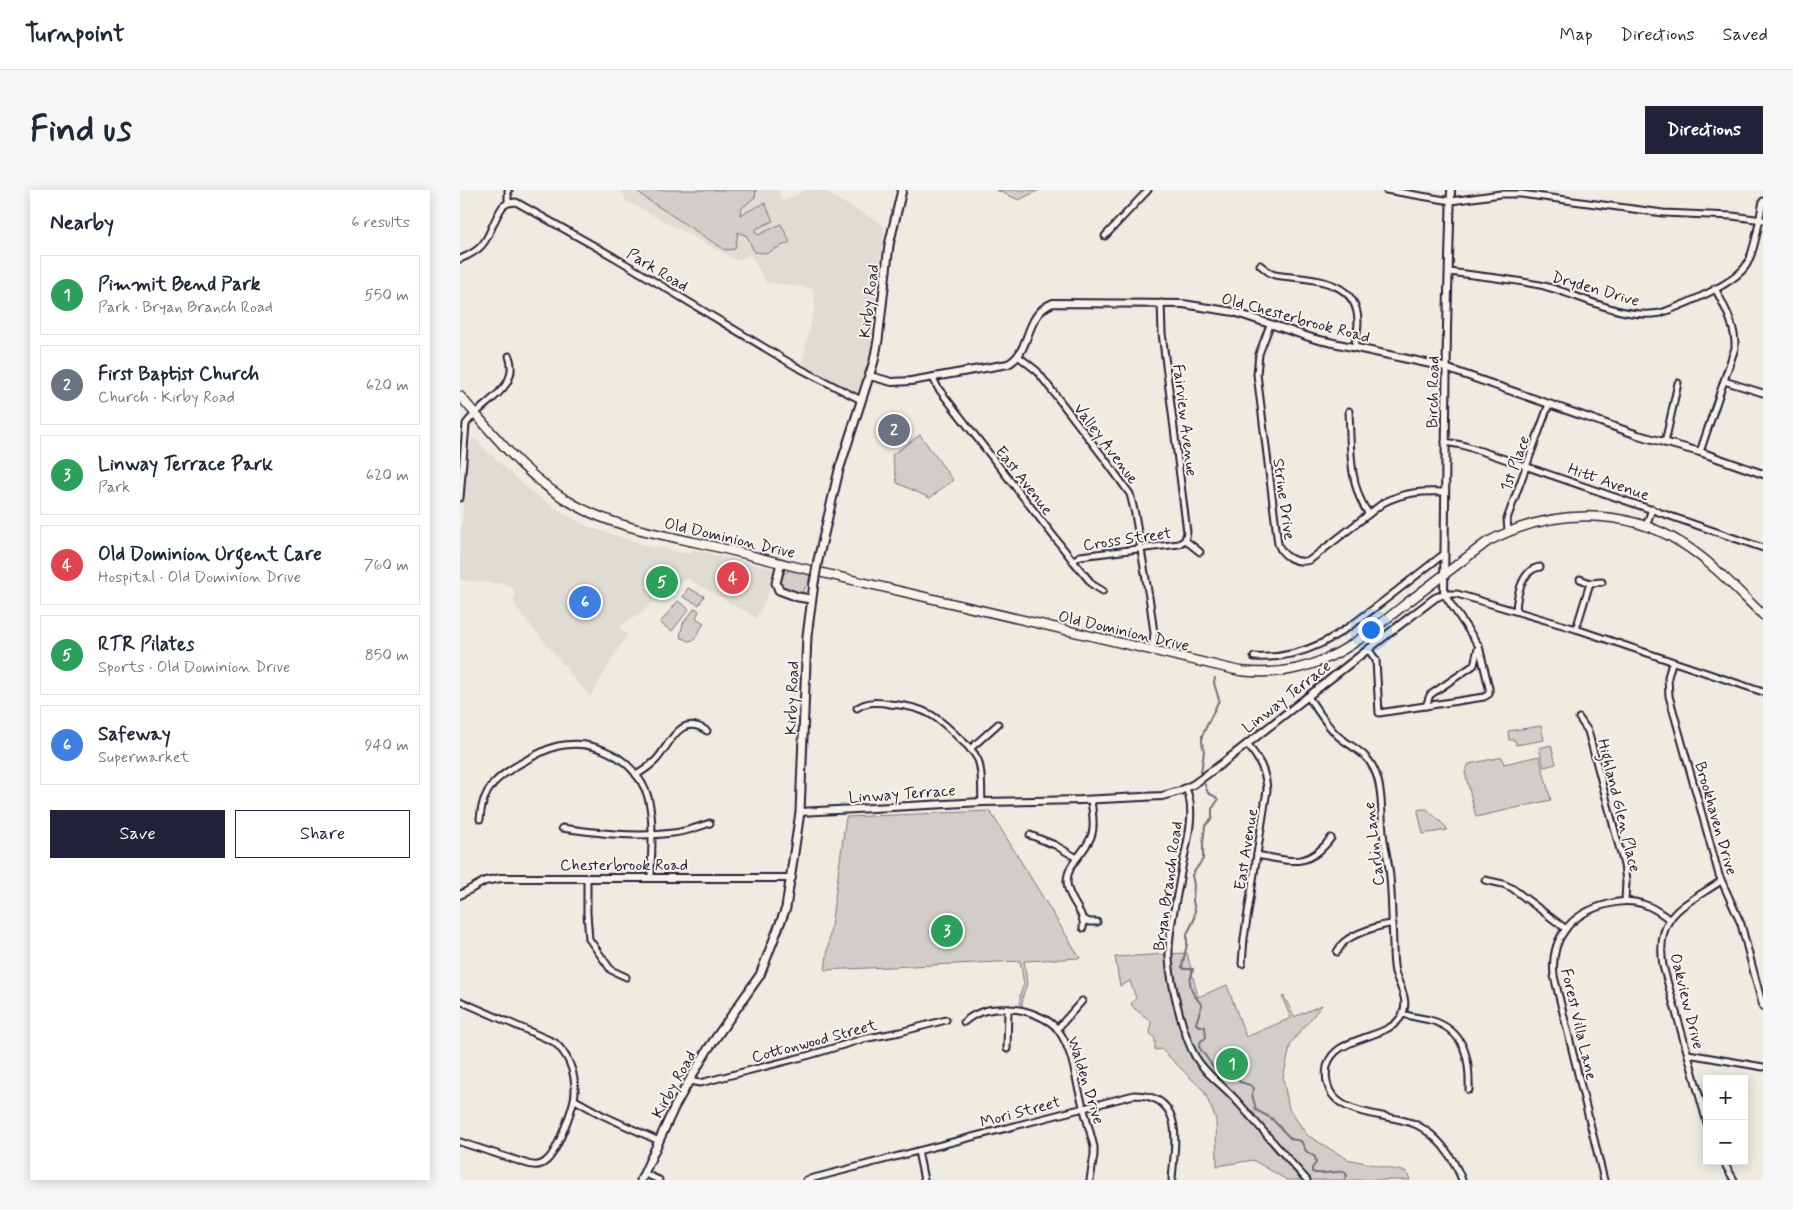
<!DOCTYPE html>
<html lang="en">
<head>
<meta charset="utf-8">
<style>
	:root { --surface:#fff; --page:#f6f6f7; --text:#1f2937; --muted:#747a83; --line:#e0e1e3; --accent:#22223b }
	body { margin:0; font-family:Mynerve,sans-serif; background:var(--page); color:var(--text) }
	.controls { position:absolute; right:15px; bottom:15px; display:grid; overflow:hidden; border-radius:0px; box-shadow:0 2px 12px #0003 }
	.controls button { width:45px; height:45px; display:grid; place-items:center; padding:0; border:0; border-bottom:1px solid var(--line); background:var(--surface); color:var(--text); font:25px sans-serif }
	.you { position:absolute; left:910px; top:439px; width:18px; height:18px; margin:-12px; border:4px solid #fff; border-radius:50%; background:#1a73e8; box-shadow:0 0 0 8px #1a73e833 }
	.badge { display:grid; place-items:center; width:32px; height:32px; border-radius:50%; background:var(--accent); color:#fff; font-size:16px; font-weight:700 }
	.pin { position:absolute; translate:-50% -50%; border:2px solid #fff; box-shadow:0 1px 5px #0006 }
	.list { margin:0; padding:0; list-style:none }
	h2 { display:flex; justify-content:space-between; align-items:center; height:65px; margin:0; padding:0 20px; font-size:21px }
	h2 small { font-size:16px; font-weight:400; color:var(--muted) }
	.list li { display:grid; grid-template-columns:32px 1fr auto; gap:15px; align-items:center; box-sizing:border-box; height:80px; margin:0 10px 10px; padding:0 10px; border:1px solid var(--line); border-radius:0px }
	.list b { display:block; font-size:19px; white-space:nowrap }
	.list p { margin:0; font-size:16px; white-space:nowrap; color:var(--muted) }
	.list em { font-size:16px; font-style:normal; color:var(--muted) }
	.actions { display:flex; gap:10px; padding:15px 20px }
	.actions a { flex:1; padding:11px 0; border:1px solid var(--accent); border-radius:0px; text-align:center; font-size:18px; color:var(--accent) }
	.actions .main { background:var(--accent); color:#fff }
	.map { position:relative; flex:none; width:1303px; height:990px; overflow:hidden; border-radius:0px }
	header { display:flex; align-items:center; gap:30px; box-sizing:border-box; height:70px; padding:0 25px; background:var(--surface); border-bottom:1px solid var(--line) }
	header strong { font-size:24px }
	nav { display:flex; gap:28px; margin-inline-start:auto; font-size:18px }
	.intro { display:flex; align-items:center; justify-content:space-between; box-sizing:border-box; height:120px; padding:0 30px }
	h1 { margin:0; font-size:35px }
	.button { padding:12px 22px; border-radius:0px; background:var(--accent); color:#fff; font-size:18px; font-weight:700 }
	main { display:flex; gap:30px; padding:0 30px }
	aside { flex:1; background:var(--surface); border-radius:0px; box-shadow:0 2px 12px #0003 }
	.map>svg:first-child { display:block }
	.built { fill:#dfdcd4 }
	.green { fill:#d1cdc9; stroke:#7a7882 }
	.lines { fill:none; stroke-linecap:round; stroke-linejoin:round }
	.stream { stroke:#716f7b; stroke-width:2 }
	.minor-casing { stroke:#22223b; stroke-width:9 }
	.tertiary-casing { stroke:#22223b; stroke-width:10 }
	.secondary-casing { stroke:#22223b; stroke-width:11 }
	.primary-casing { stroke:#22223b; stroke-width:11 }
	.minor { stroke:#f7f3e8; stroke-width:5 }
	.tertiary { stroke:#f7f3e8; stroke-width:6 }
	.secondary { stroke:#f7f3e8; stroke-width:7 }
	.primary { stroke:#f7f3e8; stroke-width:8 }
	.secondary-bridge-casing { stroke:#22223b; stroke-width:11; stroke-linecap:butt }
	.secondary-bridge { stroke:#f7f3e8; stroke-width:7 }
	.labels { text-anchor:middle; stroke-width:4; stroke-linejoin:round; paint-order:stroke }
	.street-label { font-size:16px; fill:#22223b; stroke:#f7f3e8 }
</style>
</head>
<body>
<header>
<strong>Turnpoint</strong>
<nav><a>Map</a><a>Directions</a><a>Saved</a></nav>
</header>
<div class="intro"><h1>Find us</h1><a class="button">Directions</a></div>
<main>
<aside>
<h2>Nearby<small>6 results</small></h2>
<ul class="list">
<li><span class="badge" style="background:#2e9e5b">1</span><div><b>Pimmit Bend Park</b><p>Park · Bryan Branch Road</p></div><em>550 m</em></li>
<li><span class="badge" style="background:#6b7280">2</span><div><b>First Baptist Church</b><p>Church · Kirby Road</p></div><em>620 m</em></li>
<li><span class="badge" style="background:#2e9e5b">3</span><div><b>Linway Terrace Park</b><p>Park</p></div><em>620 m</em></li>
<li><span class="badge" style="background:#e0444e">4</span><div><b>Old Dominion Urgent Care</b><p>Hospital · Old Dominion Drive</p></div><em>760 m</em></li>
<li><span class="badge" style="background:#2e9e5b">5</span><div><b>RTR Pilates</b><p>Sports · Old Dominion Drive</p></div><em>850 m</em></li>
<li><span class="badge" style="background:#3f7fe0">6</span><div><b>Safeway</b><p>Supermarket</p></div><em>940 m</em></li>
</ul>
<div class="actions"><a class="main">Save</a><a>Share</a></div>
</aside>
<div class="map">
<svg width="1303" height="990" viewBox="0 0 1303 990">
	<rect width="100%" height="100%" fill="#eeebe1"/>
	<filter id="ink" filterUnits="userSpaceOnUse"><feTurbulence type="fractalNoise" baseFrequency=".02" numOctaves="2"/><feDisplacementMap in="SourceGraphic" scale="10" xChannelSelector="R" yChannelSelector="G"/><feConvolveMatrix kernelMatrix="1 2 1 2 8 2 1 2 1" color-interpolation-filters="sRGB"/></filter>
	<g filter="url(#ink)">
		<g class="built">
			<polygon points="162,0 318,0 323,12 345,0 365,0 375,8 421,33 425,38 416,100 422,100 413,167 402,201 395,204 342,173 355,116 353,98 306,92 290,64 278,71 166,11"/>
			<polygon points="15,249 47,280 74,304 103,323 129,337 185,355 231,364 232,359 314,379 306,410 296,428 227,388 160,437 167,445 130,507 58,420 54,414 55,403 52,397 45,394 0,390 0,353 9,254 11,250"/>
		</g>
		<g class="green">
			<polygon points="177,0 296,0 295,7 281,19 280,25 305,13 313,31 296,39 295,42 298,45 321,34 330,52 307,63 294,62 287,46 278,42 275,59 265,60 185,8"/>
			<polygon points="536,0 579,0 559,10"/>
			<polygon points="460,245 493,290 470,308 437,293 432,265"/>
			<polygon points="331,380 350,384 348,395 343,400 343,403 324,399 320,395 324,383"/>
			<polygon points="228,398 244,406 239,415 223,407"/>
			<polygon points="218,411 229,419 212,441 200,433"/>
			<polygon points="235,418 239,421 236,428 244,433 234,450 228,451 220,447 223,433"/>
			<polygon points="1081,536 1084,550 1056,555 1055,550 1049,550 1048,541"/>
			<polygon points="1091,555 1096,574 1084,577 1079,558"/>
			<polygon points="1079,566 1091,610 1016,627 1005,582 1009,574 1042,567 1044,574"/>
			<polygon points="961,619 967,619 986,637 987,640 963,644 958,622 958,620"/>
			<polygon points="530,621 620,768 564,771 567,794 563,805 562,816 560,815 560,805 564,794 560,771 365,780 386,627"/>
			<polygon points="727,763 738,807 767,795 786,847 831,828 822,807 824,806 834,827 862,815 831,853 823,888 829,919 847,945 887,969 947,982 950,990 827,990 793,970 757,976 756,929 744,901 701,859 695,860 695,848 691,845 690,840 691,831 675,819 671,814 676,808 670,791 660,796 655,767"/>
		</g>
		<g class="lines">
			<g class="stream">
				<polyline points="52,5 53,0"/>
				<polyline points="741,583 744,561 742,552 742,546 759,510 754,493 755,488"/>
				<path d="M744,593L748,603L756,607L758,610L752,619V628L745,636L743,653V669L732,685L734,695L733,711L735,720L734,730L727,744V754L722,777L724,779H733C733,782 731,785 731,787C727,798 736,808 742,815L736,833L737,835L745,837L746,848L741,851L739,857L754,878L770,881L780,892L790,895L794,898L792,904L796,920L811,928L831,949L841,951L846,961L855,967L856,973L852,978V982C862,986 874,980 885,982L887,986L884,990"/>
			</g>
			<g class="minor-casing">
				<g id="minor">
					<polyline points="926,0 991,11 1041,4 1061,4 1203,23 1272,26 1303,30"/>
					<polyline points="48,13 48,0"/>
					<polyline points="645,46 688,0"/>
					<path d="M0,69C33,56 26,41 43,16L48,13L56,12L154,67L335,176L401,210"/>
					<path d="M800,75L810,83L815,85C847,90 897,87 898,131C898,140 896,149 894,158"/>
					<path d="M989,82C1019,86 1050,89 1080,95C1120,104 1159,130 1201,123C1223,115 1276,94 1287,74C1296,57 1299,30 1303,11"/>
					<polyline points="701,113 702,143 727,342 725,350"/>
					<path d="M810,135L799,164L797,184L818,354C823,367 836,374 850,370L923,313C944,302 962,301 985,302"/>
					<polyline points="558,166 577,181 644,268 670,304 675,324 690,413 694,443 692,461"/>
					<polyline points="473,188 478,198 613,371 633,395 643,401"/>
					<polyline points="1264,191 1303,203"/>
					<path d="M889,221C891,254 888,297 909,324"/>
					<polyline points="985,252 1002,255 1027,263 1303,358"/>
					<polyline points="1205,253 1218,193"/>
					<path d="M1240,262L1275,158C1276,136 1265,118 1255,98"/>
					<path d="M0,308L6,234C21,212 61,199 49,166"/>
					<polyline points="1186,336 1192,319"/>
					<polyline points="1048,341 1047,329 1089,214"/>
					<polyline points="725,350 740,362"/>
					<polyline points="613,371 620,366 719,354 725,350"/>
					<polyline points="1120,389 1130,393 1142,392"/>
					<path d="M1056,420C1057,405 1062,379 1080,377"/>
					<polyline points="1116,439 1130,393"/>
					<polyline points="908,459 916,470 919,523 1024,507 1029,504 1029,498 1019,456 984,404 997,404 1116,439 1303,502"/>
					<path d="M794,467C848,470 880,444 921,413C942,397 963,380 984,364"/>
					<polyline points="1212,473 1208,487 1209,506 1259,685 1281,734 1303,817"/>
					<path d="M848,507C858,520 866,535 878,546C891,557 906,562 914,579C923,598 921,622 923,642C924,657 929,672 930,687C932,710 932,733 933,755C933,764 933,773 935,782C939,796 950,810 942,825C928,854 858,842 867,892C874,929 931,922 957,935C980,947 993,967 1002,990"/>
					<polyline points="966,516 970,505 1014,475 1018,458"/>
					<path d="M397,518C408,511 418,512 430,514C465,517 476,525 500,549C507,555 514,561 518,570C523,582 521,599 522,612"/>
					<polyline points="1119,528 1128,541 1164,675 1166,692 1165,711"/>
					<polyline points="510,559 538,534"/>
					<path d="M176,585C183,581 190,576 196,570C210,555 219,522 247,541"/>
					<path d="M726,599C738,622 724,663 720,688C716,714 708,741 709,767C710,791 723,845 735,866C745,884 763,895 776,910C800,937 823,964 847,990"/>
					<path d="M20,629C22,598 38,586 63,572C74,566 85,559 98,556C135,548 173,568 187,604C195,628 191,663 191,688"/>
					<path d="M102,638C138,643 176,648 213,643C226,642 238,637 250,633"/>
					<polyline points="570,645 595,655 617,668"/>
					<path d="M797,665C831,671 848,679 871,648"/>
					<polyline points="127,688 127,723 129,749 151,780 166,787"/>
					<polyline points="1025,690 1043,694 1052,698 1106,739"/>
					<polyline points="622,728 629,732 637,732"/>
					<path d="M623,738C626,722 607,709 607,692C607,672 627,662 632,644C635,634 632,620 631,610"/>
					<path d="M877,762C879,759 881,755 884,752C893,744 921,734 933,734"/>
					<path d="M782,774L784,748L807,600C806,581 799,569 787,554"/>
					<path d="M0,811L94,852C108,864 115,882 115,901C115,914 97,963 86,971C81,976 75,976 68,974L0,952"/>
					<path d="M943,824C952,827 961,828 970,830C1005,840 1010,868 1009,900"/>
					<path d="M504,832C518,820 532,818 550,819C564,819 590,828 598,840C610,856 614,878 618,897C623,917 629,937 634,957V965L630,990"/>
					<polyline points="598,838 622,811"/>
					<polyline points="547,859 548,819"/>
					<polyline points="1228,864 1303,877"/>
					<polyline points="229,891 240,893 350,865 403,849 440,842 486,830"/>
					<polyline points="115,910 142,925 199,951"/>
					<path d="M1247,933L1203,776C1195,723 1223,717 1261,691"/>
					<polyline points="458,961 464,990"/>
					<polyline points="1263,971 1274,990"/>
					<polyline points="185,984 199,990"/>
					<path d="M346,990L674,905C727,905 714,956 712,990"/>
					<path d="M1144,990L1094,786C1090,748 1111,723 1148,714C1159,711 1171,710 1183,714C1193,717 1201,723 1209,729"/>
				</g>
			</g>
			<g class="tertiary-casing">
				<g id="tertiary">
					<path d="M410,186L432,192L451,191L548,174C572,162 563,125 593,113L723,114L774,122L855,149L980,176L1178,245L1240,262L1303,284"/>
					<polyline points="340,622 522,612 621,610 702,606 720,601 734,594 764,572 920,450 975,408 984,404 987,137 991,0"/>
					<polyline points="0,705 25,691 41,688 332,688"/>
				</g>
			</g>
			<g class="secondary-casing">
				<g id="secondary">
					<polyline points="358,370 379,280 414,171 418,150 429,55 442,0"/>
					<polyline points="321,373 316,393 319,400 338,407 351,409"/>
					<polyline points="181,990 214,918 229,891 248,859 300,785 326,718 340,622 347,446 354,393"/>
				</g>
			</g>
			<g class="primary-casing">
				<path id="primary" d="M0,206C35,246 69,291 117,316C154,336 194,343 234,352C268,359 300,368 333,376C482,412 631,447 780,481C854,490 894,455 948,412C974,392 1001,372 1027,352C1089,319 1163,316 1223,354C1253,373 1278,401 1303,425"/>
			</g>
			<use href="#minor" class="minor"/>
			<use href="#tertiary" class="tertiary"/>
			<use href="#secondary" class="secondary"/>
			<use href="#primary" class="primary"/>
			<g class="secondary-bridge-casing">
				<polyline id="secondary-bridge" points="354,393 358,370"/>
			</g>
			<use href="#secondary-bridge" class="secondary-bridge"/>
		</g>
	</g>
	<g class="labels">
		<g class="street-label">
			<text transform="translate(198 79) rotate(31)" y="6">Park Road</text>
			<text transform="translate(1136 98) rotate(16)" y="6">Dryden Drive</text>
			<text transform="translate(408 111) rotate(-83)" y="6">Kirby Road</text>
			<text transform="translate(836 127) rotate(15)" y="6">Old Chesterbrook Road</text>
			<text transform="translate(972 202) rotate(-89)" y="6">Birch Road</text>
			<text transform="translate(726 230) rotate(83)" y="6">Fairview Avenue</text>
			<text transform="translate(647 253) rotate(53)" y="6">Valley Avenue</text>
			<text transform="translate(1054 273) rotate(-70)" y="6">1st Place</text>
			<text transform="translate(565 290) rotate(52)" y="6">East Avenue</text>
			<text transform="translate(1149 291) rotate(19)" y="6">Hitt Avenue</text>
			<text transform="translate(825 309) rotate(82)" y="6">Strine Drive</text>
			<text transform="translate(270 347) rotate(13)" y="6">Old Dominion Drive</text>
			<text transform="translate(667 348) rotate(-8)" y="6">Cross Street</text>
			<text transform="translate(664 440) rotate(13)" y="6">Old Dominion Drive</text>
			<text transform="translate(826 506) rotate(-38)" y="6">Linway Terrace</text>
			<text transform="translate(331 508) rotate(-88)" y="6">Kirby Road</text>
			<text transform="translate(442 603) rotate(-4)" y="6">Linway Terrace</text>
			<text transform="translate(1160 615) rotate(76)" y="6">Highland Glen Place</text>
			<text transform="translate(1257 628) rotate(74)" y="6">Brookhaven Drive</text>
			<text transform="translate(913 654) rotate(-97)" y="6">Carlin Lane</text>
			<text transform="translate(785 659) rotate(-81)" y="6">East Avenue</text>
			<text x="164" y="680">Chesterbrook Road</text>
			<text transform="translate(707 696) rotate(-82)" y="6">Bryan Branch Road</text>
			<text transform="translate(1228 811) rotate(76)" y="6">Oakview Drive</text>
			<text transform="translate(1120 834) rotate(77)" y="6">Forest Villa Lane</text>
			<text transform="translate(354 850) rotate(-15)" y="6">Cottonwood Street</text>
			<text transform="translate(627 890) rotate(73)" y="6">Walden Drive</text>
			<text transform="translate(213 894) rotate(-61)" y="6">Kirby Road</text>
			<text transform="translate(560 921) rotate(-15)" y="6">Mori Street</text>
		</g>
	</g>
</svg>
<div class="controls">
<button>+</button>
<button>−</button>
</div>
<div class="you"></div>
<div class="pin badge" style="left:772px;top:874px;background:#2e9e5b">1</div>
<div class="pin badge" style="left:434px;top:240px;background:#6b7280">2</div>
<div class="pin badge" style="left:487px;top:741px;background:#2e9e5b">3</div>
<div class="pin badge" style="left:273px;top:388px;background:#e0444e">4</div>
<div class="pin badge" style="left:202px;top:392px;background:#2e9e5b">5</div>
<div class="pin badge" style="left:125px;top:412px;background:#3f7fe0">6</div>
</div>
</main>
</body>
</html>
